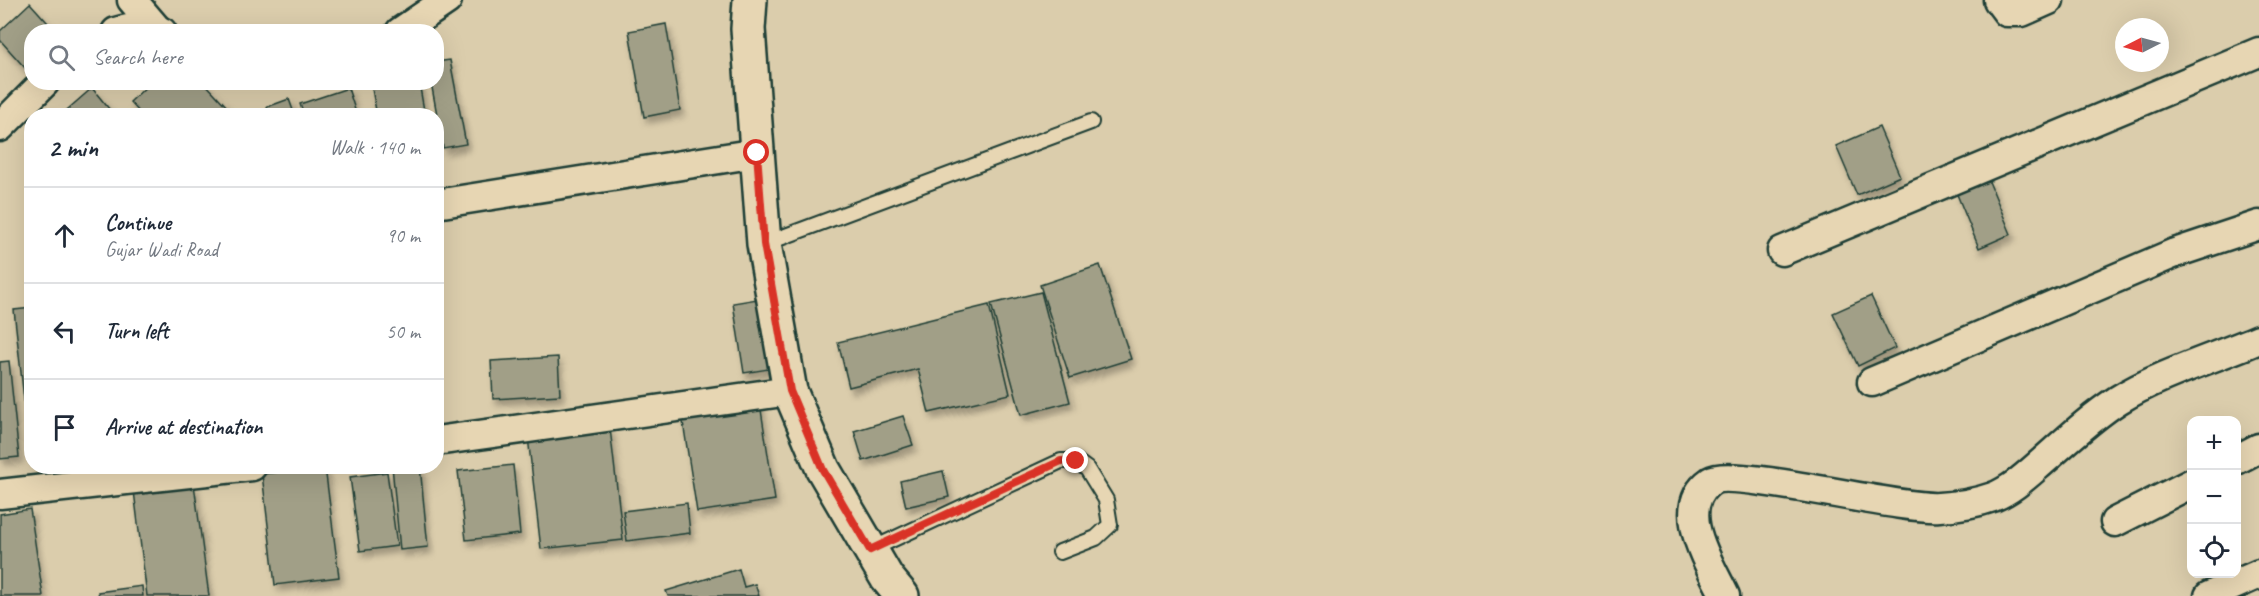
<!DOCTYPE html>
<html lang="en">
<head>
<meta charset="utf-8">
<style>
	:root { --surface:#fff; --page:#f2f2f3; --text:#1f2937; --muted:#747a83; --line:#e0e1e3 }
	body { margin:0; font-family:Caveat,sans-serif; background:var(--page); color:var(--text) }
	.controls { position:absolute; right:18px; bottom:18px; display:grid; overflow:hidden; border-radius:12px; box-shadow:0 6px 24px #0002 }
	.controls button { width:54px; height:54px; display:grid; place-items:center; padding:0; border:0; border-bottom:2px solid var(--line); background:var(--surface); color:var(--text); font:30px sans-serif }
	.compass { position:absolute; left:2115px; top:18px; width:54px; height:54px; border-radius:50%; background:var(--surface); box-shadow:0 6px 24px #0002; rotate:264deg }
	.stop { position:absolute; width:18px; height:18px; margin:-14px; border:4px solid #d93025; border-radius:50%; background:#fff }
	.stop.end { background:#d93025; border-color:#fff; box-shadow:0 2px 6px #0008 }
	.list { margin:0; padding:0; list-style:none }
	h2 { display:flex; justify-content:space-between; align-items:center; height:78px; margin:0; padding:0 24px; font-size:26px }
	h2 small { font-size:20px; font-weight:400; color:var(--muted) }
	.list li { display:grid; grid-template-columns:39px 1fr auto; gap:18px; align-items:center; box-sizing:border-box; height:96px; padding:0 24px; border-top:2px solid var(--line) }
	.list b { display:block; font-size:22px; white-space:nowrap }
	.list p { margin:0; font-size:20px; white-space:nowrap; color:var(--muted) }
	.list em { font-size:20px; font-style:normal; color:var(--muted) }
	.icon { flex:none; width:33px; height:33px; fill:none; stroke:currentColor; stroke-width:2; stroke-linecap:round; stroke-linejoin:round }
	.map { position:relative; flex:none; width:2259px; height:596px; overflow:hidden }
	.search { position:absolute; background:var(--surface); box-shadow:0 6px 24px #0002; left:24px; top:24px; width:420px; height:66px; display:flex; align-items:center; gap:15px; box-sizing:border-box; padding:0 21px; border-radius:24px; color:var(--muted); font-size:22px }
	.panel { position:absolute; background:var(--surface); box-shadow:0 6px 24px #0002; left:24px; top:108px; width:420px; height:366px; border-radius:24px }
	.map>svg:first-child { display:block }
	.building { fill:#a19f87; stroke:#1f3d34; stroke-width:1.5; filter:url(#shadow) }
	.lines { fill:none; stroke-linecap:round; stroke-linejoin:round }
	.lane-casing { stroke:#1f3d34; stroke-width:18 }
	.street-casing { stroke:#1f3d34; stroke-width:33 }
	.secondary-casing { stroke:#1f3d34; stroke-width:38 }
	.lane { stroke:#e7d6b3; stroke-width:14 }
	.street { stroke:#e7d6b3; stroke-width:28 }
	.secondary { stroke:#e7d6b3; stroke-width:33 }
	.route { stroke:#d93025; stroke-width:8 }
</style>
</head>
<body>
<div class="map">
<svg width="2259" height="596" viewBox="0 0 2259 596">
	<defs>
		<filter id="shadow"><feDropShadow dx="3.5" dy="6" stdDeviation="3" flood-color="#0004"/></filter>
	</defs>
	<rect width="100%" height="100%" fill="#dbcdac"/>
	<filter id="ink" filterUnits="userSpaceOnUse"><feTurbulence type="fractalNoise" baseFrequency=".0167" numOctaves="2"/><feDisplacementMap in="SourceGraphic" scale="12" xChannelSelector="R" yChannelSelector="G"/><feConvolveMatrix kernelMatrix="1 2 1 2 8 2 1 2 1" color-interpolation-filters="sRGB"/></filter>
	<g filter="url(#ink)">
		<g class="building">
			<polygon points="30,3 56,32 32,32 32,64 26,69 0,40 0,31"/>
			<polygon points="666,24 680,110 644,117 629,31"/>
			<polygon points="450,60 466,144 443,148 431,82 436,82 436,62"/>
			<polygon points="151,82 204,82 229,109 223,116 143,116 130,102"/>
			<polygon points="407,82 419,82 425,116 377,116 372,89"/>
			<polygon points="92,88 115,116 60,116"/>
			<polygon points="348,88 357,116 304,116 300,104"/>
			<polygon points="289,99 295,116 270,116 267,107"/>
			<polygon points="1879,127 1900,176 1857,195 1836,146"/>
			<polygon points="1988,179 2011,234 1979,248 1956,192"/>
			<polygon points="1100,265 1131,359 1070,378 1040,285"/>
			<polygon points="1041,292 1070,402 1021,415 991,304"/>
			<polygon points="1871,296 1895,348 1858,366 1833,313"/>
			<polygon points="757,299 769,369 744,373 733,303"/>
			<polygon points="989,305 1010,394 929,413 918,369 849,387 838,342"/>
			<polygon points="32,308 32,461 31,462 14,310"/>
			<polygon points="558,357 560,395 493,399 491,361"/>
			<polygon points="9,361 19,457 0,459 0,362"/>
			<polygon points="759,397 775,500 697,512 681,409"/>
			<polygon points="903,416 913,445 863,461 854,431"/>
			<polygon points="610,428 623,540 541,549 528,437"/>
			<polygon points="513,465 520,534 466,540 458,471"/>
			<polygon points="392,466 420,466 428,547 400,550"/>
			<polygon points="325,467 339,577 275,585 262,474"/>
			<polygon points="943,471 949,497 906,507 900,481"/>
			<polygon points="387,472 397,546 360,551 350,477"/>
			<polygon points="194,484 209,596 147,596 134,491"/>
			<polygon points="687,503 690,533 627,541 623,511"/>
			<polygon points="30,509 43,596 0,596 0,514"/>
			<polygon points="739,569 744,587 755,584 759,596 668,596 666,591"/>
			<polygon points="142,586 143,596 99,596 98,592"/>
		</g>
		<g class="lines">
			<g class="lane-casing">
				<g id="lane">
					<polyline points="764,244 1091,122"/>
					<polyline points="870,550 1061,461 1076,461 1087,469 1106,500 1110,525 1096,538 1060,552"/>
				</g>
			</g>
			<g class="street-casing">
				<g id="street">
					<polyline points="132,0 156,28"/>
					<polyline points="1998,0 2007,12 2022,12 2049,0"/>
					<path d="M116,32C131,27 148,24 162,32"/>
					<polyline points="400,32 447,0"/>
					<polyline points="0,127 45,82"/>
					<polyline points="436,204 757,153"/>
					<polyline points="1782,251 2259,52"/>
					<polyline points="1872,382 2175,253 2259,225"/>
					<polyline points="436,441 790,391"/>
					<polyline points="2236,460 2259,448"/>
					<polyline points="0,494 252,466"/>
					<polyline points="2115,522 2192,483"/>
					<path d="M1725,596C1711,566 1672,508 1711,481C1733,467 1899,510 1939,507C1957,506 1976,503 1993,497C2011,490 2026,476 2041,463C2065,442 2090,418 2118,400C2158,375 2214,358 2259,339"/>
					<polyline points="2209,596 2259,574"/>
				</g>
			</g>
			<g class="secondary-casing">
				<polyline id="secondary" points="750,0 748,29 764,244 790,391 823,469 887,578 902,596"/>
			</g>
			<use href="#lane" class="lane"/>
			<use href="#street" class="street"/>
			<use href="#secondary" class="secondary"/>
		</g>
	</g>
	<g class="lines" filter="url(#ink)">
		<polyline class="route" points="757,153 764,244 790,391 823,470 870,550 1061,461 1076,461"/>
	</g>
</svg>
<div class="controls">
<button>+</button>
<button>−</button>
<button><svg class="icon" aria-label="locate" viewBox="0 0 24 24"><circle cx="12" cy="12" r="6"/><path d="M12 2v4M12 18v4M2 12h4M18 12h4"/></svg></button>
</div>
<svg class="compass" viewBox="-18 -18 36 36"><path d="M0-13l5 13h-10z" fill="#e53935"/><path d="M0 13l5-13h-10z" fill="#747a83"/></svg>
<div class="stop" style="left:757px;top:153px"></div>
<div class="stop end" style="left:1076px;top:461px"></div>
<div class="search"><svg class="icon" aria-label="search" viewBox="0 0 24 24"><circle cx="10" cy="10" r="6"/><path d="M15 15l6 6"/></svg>Search here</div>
<section class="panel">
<h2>2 min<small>Walk · 140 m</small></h2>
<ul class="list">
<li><svg class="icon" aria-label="ahead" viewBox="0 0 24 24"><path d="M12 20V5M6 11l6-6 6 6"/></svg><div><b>Continue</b><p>Gujar Wadi Road</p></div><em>90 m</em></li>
<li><svg class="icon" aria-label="left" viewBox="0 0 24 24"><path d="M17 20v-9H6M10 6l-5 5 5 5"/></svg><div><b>Turn left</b></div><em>50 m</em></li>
<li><svg class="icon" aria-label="arrive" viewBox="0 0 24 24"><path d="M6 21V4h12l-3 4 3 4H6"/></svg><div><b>Arrive at destination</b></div></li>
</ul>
</section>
</div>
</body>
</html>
